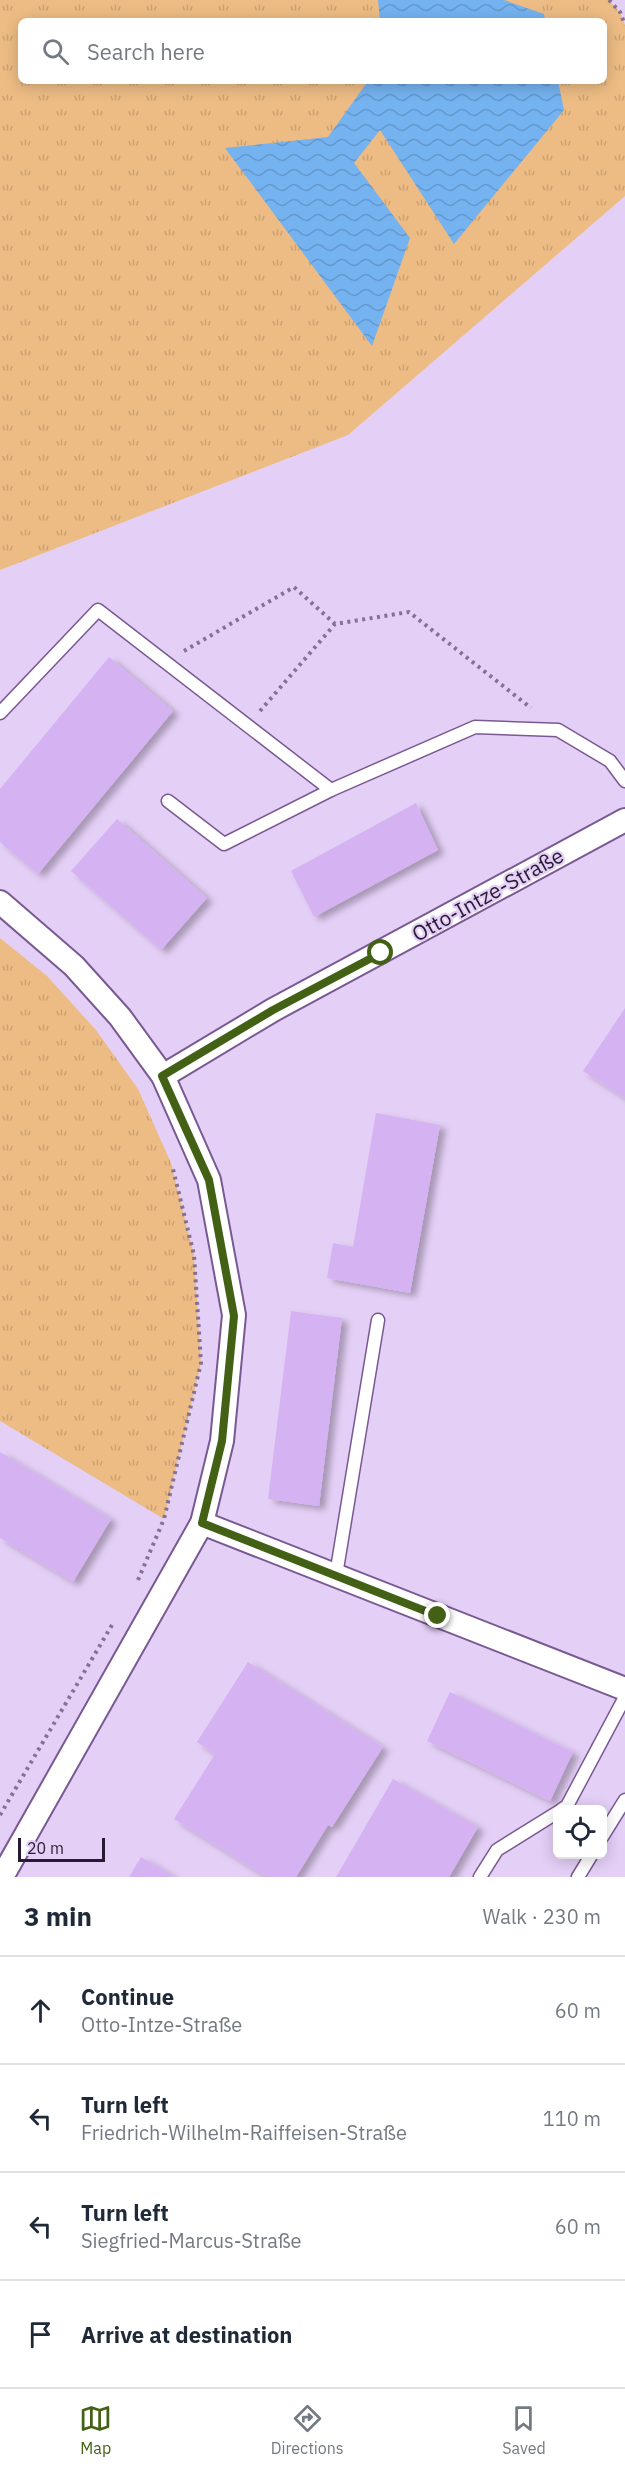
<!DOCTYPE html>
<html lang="en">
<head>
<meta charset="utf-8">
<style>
	:root { --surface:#fff; --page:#f2f2f3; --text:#1f2937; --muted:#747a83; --line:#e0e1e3; --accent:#436115 }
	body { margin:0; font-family:"IBM Plex Sans",sans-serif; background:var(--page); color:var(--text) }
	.controls { position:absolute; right:18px; bottom:18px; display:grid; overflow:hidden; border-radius:9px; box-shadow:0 3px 15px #0003 }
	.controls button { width:54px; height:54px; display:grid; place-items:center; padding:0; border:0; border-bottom:2px solid var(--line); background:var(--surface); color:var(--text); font:30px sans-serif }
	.scale { position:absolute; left:18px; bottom:15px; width:87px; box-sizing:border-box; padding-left:6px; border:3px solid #281a32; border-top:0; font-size:16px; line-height:21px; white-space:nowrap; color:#281a32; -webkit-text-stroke:4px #e4cff6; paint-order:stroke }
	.stop { position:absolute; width:18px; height:18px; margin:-14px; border:4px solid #436115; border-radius:50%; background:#fff }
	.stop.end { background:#436115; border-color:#fff; box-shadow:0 2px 6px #0008 }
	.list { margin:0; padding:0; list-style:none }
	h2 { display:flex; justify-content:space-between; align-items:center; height:78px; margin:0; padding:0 24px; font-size:26px }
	h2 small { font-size:20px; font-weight:400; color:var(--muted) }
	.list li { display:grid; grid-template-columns:39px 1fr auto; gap:18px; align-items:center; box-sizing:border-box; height:108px; padding:0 24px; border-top:2px solid var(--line) }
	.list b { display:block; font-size:22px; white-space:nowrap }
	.list p { margin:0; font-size:20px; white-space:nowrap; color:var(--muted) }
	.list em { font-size:20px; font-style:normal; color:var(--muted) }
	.icon { flex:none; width:33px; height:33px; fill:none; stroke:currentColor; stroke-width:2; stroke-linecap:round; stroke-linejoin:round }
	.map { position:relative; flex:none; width:625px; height:1877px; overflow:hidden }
	.search { position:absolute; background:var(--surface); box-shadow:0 3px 15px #0003; left:18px; right:18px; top:18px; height:66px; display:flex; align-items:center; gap:15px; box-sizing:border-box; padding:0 21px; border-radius:9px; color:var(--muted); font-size:22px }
	.sheet { height:510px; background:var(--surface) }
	nav { display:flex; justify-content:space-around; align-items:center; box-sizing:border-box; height:84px; border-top:2px solid var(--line); background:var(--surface); font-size:16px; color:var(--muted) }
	nav a { display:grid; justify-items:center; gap:3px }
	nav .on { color:var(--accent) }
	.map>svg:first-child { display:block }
	.grass { fill:url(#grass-tufts); fill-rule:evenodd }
	.water { fill:url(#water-waves) }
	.building { fill:#d5b2f2; filter:url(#shadow) }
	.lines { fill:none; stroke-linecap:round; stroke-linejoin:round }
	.lane-casing { stroke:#795992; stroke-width:15 }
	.street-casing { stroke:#795992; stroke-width:26 }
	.path { stroke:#837291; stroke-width:4; stroke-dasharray:3 4.5; stroke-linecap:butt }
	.lane { stroke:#fff; stroke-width:12 }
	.street { stroke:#fff; stroke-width:22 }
	.route { stroke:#436115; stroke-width:8 }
	.labels { text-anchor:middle; stroke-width:4.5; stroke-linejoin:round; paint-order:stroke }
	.street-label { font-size:21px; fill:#281a32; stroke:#e4cff6 }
</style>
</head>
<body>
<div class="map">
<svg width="625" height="1877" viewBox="0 0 625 1877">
	<defs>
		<pattern id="grass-tufts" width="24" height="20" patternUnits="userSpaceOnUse" patternTransform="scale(1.5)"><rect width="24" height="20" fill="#edbc84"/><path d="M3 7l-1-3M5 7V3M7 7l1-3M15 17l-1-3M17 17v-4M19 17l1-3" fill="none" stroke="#cba172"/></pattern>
		<pattern id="water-waves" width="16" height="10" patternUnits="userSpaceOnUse" patternTransform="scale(1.5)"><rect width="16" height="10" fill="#74b2f0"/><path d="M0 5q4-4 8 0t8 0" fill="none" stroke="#6498ce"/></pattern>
		<filter id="shadow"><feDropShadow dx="6" dy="4" stdDeviation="3" flood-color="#0004"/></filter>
	</defs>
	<rect width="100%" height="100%" fill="#e4cff6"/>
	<g class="grass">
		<path d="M0,0H609L620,12L625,25V196L348,435L0,570ZM21,21H604V81H21Z"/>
		<polygon points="0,938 47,976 96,1030 138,1089 171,1163 194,1255 201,1363 164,1519 0,1421"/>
	</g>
	<g class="water">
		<polygon points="378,0 504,0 544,14 545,21 380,21"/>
		<polygon points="368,81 558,81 564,110 454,244 380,130 354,163 410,238 372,346 225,148 328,137"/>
	</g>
	<g class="building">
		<polygon points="109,657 173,711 38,874 0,842 0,789"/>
		<polygon points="416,803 438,850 314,917 291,871"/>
		<polygon points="117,819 207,898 161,950 71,871"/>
		<polygon points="625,1008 625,1098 583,1071"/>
		<polygon points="376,1113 440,1125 410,1293 327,1278 333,1243 353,1247"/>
		<polygon points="291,1311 342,1318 319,1506 268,1499"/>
		<polygon points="0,1452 111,1519 73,1582 0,1538"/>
		<polygon points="248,1662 383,1747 332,1827 328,1825 296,1877 267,1877 174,1819 215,1754 197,1742"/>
		<polygon points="450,1692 573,1752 550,1801 427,1741"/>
		<polygon points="393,1779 478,1827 449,1877 336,1877"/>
		<polygon points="141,1857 175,1877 129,1877"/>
	</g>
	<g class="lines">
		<g class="lane-casing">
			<g id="lane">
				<polyline points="0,713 98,610 331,790"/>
				<polyline points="168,801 224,844 331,790 475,727 558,730 610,761 625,781"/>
				<polyline points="336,1575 378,1320"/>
				<polyline points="561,1810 567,1806 625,1697"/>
				<polyline points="602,1837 625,1800"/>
				<polyline points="480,1877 497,1850 558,1812"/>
				<polyline points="578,1877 592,1854"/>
			</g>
		</g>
		<g class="street-casing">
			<g id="street">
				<polyline points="0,902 74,966 120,1017 163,1076 209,1180 234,1315 222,1441 202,1523 2,1877"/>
				<polyline points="163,1076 273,1010 625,820"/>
				<polyline points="202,1523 625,1689"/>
			</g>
		</g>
		<g class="path">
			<polyline points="609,0 620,12 625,25"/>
			<polyline points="184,651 294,587 335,624 409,612 531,708"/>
			<polyline points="260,711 335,624"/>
			<polyline points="138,1580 164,1519 201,1363 194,1255 172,1165"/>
			<polyline points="0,1815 112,1625"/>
		</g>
		<use href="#lane" class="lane"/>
		<use href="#street" class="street"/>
	</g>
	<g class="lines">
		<polyline class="route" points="381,953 273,1010 162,1076 209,1180 234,1316 222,1441 202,1523 438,1616"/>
	</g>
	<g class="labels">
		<g class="street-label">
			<text transform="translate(488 895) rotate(-29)" y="7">Otto-Intze-Straße</text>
		</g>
	</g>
</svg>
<div class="controls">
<button><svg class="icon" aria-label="locate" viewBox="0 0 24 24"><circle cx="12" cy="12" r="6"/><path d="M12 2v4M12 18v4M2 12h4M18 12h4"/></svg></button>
</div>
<div class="scale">20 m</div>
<div class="stop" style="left:381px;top:953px"></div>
<div class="stop end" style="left:438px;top:1616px"></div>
<div class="search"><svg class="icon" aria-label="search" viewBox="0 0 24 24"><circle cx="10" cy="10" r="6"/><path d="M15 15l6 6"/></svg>Search here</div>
</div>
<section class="sheet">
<h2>3 min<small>Walk · 230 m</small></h2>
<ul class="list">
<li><svg class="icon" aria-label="ahead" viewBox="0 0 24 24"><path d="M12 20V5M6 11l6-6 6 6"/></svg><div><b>Continue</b><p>Otto-Intze-Straße</p></div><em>60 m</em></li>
<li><svg class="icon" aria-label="left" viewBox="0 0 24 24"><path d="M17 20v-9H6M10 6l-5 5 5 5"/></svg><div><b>Turn left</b><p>Friedrich-Wilhelm-Raiffeisen-Straße</p></div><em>110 m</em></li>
<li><svg class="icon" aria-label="left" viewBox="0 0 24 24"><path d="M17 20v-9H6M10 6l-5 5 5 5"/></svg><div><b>Turn left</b><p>Siegfried-Marcus-Straße</p></div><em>60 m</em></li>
<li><svg class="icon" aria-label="arrive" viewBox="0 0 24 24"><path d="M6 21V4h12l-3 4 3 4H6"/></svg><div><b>Arrive at destination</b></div></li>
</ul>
</section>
<nav>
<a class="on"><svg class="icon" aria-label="map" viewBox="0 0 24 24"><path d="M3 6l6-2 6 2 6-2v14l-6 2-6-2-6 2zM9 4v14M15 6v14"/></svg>Map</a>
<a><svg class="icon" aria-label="directions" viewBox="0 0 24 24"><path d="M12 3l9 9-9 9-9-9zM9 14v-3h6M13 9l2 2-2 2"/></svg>Directions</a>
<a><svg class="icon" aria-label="saved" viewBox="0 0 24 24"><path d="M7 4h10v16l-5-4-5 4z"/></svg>Saved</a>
</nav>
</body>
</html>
